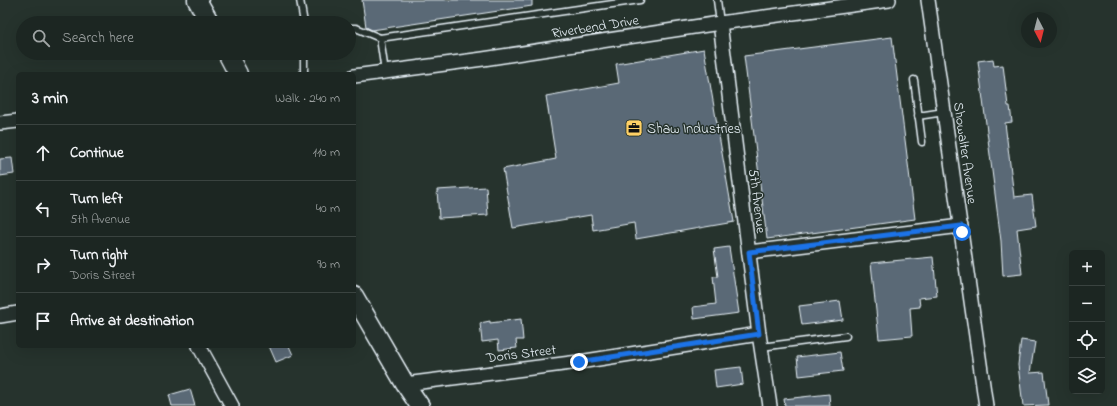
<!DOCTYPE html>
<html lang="en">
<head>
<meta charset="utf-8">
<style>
	:root { --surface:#1c2622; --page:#29322f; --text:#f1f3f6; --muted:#a0a5a5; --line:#3a4340 }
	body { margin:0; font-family:"Indie Flower",sans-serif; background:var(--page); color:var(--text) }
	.controls { position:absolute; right:12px; bottom:12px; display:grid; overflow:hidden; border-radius:6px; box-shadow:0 4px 16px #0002 }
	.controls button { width:36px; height:36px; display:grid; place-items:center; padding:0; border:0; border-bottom:1px solid var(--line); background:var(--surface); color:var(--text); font:20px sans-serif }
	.compass { position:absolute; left:1021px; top:12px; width:36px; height:36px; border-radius:50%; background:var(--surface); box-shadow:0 4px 16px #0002; rotate:173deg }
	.stop { position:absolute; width:12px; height:12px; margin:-9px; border:3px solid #1a73e8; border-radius:50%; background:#fff }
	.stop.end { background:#1a73e8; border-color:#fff; box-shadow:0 1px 4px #0008 }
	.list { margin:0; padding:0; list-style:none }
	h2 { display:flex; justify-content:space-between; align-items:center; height:52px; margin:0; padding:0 16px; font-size:17px }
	h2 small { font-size:13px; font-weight:400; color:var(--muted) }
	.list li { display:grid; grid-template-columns:26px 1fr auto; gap:12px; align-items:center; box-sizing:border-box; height:56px; padding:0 16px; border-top:1px solid var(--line) }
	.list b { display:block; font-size:15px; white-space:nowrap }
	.list p { margin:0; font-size:13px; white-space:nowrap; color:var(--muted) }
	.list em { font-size:13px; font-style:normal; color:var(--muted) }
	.icon { flex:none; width:22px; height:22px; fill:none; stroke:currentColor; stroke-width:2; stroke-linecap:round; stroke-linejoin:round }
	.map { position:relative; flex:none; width:1117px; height:406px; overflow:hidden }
	.search { position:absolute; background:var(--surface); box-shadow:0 4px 16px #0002; left:16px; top:16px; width:340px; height:44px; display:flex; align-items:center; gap:10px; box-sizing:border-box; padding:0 14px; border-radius:22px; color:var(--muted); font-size:15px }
	.panel { position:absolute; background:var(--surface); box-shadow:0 4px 16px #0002; left:16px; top:72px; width:340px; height:276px; border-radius:6px }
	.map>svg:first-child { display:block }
	.building { fill:#5a6976; stroke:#e8f1f8 }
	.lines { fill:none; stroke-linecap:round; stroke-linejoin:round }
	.lane-casing { stroke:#e8f1f8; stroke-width:9 }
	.street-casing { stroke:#e8f1f8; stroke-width:16 }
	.secondary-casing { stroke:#e8f1f8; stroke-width:21 }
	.lane { stroke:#26332d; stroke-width:6 }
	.street { stroke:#26332d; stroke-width:13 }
	.secondary { stroke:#26332d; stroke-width:18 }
	.route { stroke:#1a73e8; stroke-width:5 }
	.labels { text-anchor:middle; stroke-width:3; stroke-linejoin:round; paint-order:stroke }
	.street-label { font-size:14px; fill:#e8f1f8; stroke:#26332d }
	.poi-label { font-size:14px; fill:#e8f1f8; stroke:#26332d; text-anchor:start }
</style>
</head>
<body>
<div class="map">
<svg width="1117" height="406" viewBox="0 0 1117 406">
	<rect width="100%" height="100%" fill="#26332d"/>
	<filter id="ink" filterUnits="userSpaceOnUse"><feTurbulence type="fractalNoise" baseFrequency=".025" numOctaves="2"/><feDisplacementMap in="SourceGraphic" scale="8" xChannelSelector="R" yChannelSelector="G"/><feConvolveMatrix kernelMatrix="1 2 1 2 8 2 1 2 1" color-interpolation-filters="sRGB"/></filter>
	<g filter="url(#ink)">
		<g class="building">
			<polygon points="362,0 532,0 532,6 372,30 366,27"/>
			<polygon points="892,37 915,219 767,239 744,56"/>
			<polygon points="704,49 734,222 636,239 634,223 593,230 591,215 513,228 503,169 556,159 546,96 619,83 616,64"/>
			<polygon points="993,59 994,66 1003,65 1008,106 1010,106 1012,122 1005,123 1014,197 1032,195 1036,226 1017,229 1022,274 1003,276 1001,241 978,61"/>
			<polygon points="12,158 14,174 0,176 0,159"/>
			<polygon points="486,187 488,215 439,218 437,190"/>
			<polygon points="729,247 739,313 694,319 693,307 716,304 713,277 718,277 714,249"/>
			<polygon points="933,257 937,296 919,298 920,307 910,308 912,336 879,339 871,263"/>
			<polygon points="840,301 843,320 802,325 799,306"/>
			<polygon points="521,319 523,340 516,340 517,348 499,350 498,340 482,342 480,323 490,321 490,323"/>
			<polygon points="1021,340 1035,342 1030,373 1044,372 1048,405 1023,406 1018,365"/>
			<polygon points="269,346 289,346 293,355 276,362"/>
			<polygon points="840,352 843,371 799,376 797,357"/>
			<polygon points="741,367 743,384 716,388 714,370"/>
			<polygon points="190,389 195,406 172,406 169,395"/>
			<polygon points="829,394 830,406 785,406 784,399"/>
		</g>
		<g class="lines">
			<g class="lane-casing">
				<g id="lane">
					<polyline points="300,0 304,23"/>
					<polyline points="717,0 720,23"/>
					<polyline points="349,28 356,28 380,38 640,0"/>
					<polyline points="380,38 385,72"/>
					<polyline points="304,74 304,53"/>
					<polyline points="914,80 922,142"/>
					<polyline points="918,116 944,112"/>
					<polyline points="761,347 846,336"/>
				</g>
			</g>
			<g class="street-casing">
				<g id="street">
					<polyline points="928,0 986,406"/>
					<polyline points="720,23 759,334 770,406"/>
					<polyline points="354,76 483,59 720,23 889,0"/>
					<polyline points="0,123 18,121"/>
					<polyline points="749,252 961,226"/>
					<polyline points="0,316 18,313"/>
					<polyline points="199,346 232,406"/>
					<polyline points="405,384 579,362 759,334"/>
				</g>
			</g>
			<g class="secondary-casing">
				<g id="secondary">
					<polyline points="197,0 210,23"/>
					<polyline points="227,53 238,74"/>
					<polyline points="354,296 405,384 420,406"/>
				</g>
			</g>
			<use href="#lane" class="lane"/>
			<use href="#street" class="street"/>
			<use href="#secondary" class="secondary"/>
		</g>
	</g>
	<g class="lines" filter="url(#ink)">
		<polyline class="route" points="579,362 759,334 749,252 961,226 962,232"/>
	</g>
	<defs>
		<g id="office-square" transform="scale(0.9)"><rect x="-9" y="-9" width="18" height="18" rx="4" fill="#ffd166" stroke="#26332d"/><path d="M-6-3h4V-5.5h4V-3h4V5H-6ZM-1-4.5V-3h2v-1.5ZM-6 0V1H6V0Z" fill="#111"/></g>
	</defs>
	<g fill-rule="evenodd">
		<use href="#office-square" x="634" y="128"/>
	</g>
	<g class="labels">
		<g class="street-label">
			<text transform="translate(595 26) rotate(-9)" y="5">Riverbend Drive</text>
			<text transform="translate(966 153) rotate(82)" y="5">Showalter Avenue</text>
			<text transform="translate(758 201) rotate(83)" y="5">5th Avenue</text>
			<text transform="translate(521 353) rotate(-7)" y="5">Doris Street</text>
		</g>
		<g class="poi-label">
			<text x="647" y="133">Shaw Industries</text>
		</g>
	</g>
</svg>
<div class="controls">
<button>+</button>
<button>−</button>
<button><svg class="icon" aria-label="locate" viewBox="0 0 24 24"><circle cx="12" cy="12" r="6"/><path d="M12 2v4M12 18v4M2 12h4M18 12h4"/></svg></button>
<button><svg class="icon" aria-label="layers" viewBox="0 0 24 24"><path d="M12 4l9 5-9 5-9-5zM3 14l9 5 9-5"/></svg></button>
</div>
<svg class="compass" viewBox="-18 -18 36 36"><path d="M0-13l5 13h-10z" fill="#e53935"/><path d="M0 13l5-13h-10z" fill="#a0a5a5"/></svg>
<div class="stop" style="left:962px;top:232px"></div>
<div class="stop end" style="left:579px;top:362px"></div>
<div class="search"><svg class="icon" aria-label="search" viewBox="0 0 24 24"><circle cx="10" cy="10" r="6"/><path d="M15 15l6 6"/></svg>Search here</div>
<section class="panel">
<h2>3 min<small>Walk · 240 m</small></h2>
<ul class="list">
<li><svg class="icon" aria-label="ahead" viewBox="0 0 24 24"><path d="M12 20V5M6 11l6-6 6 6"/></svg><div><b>Continue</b></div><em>110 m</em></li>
<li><svg class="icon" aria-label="left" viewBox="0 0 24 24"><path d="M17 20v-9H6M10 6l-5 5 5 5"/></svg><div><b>Turn left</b><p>5th Avenue</p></div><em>40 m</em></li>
<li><svg class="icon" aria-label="right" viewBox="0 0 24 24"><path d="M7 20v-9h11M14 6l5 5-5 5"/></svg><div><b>Turn right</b><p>Doris Street</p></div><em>90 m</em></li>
<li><svg class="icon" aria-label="arrive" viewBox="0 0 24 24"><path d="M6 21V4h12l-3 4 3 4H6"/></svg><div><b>Arrive at destination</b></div></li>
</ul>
</section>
</div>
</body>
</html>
